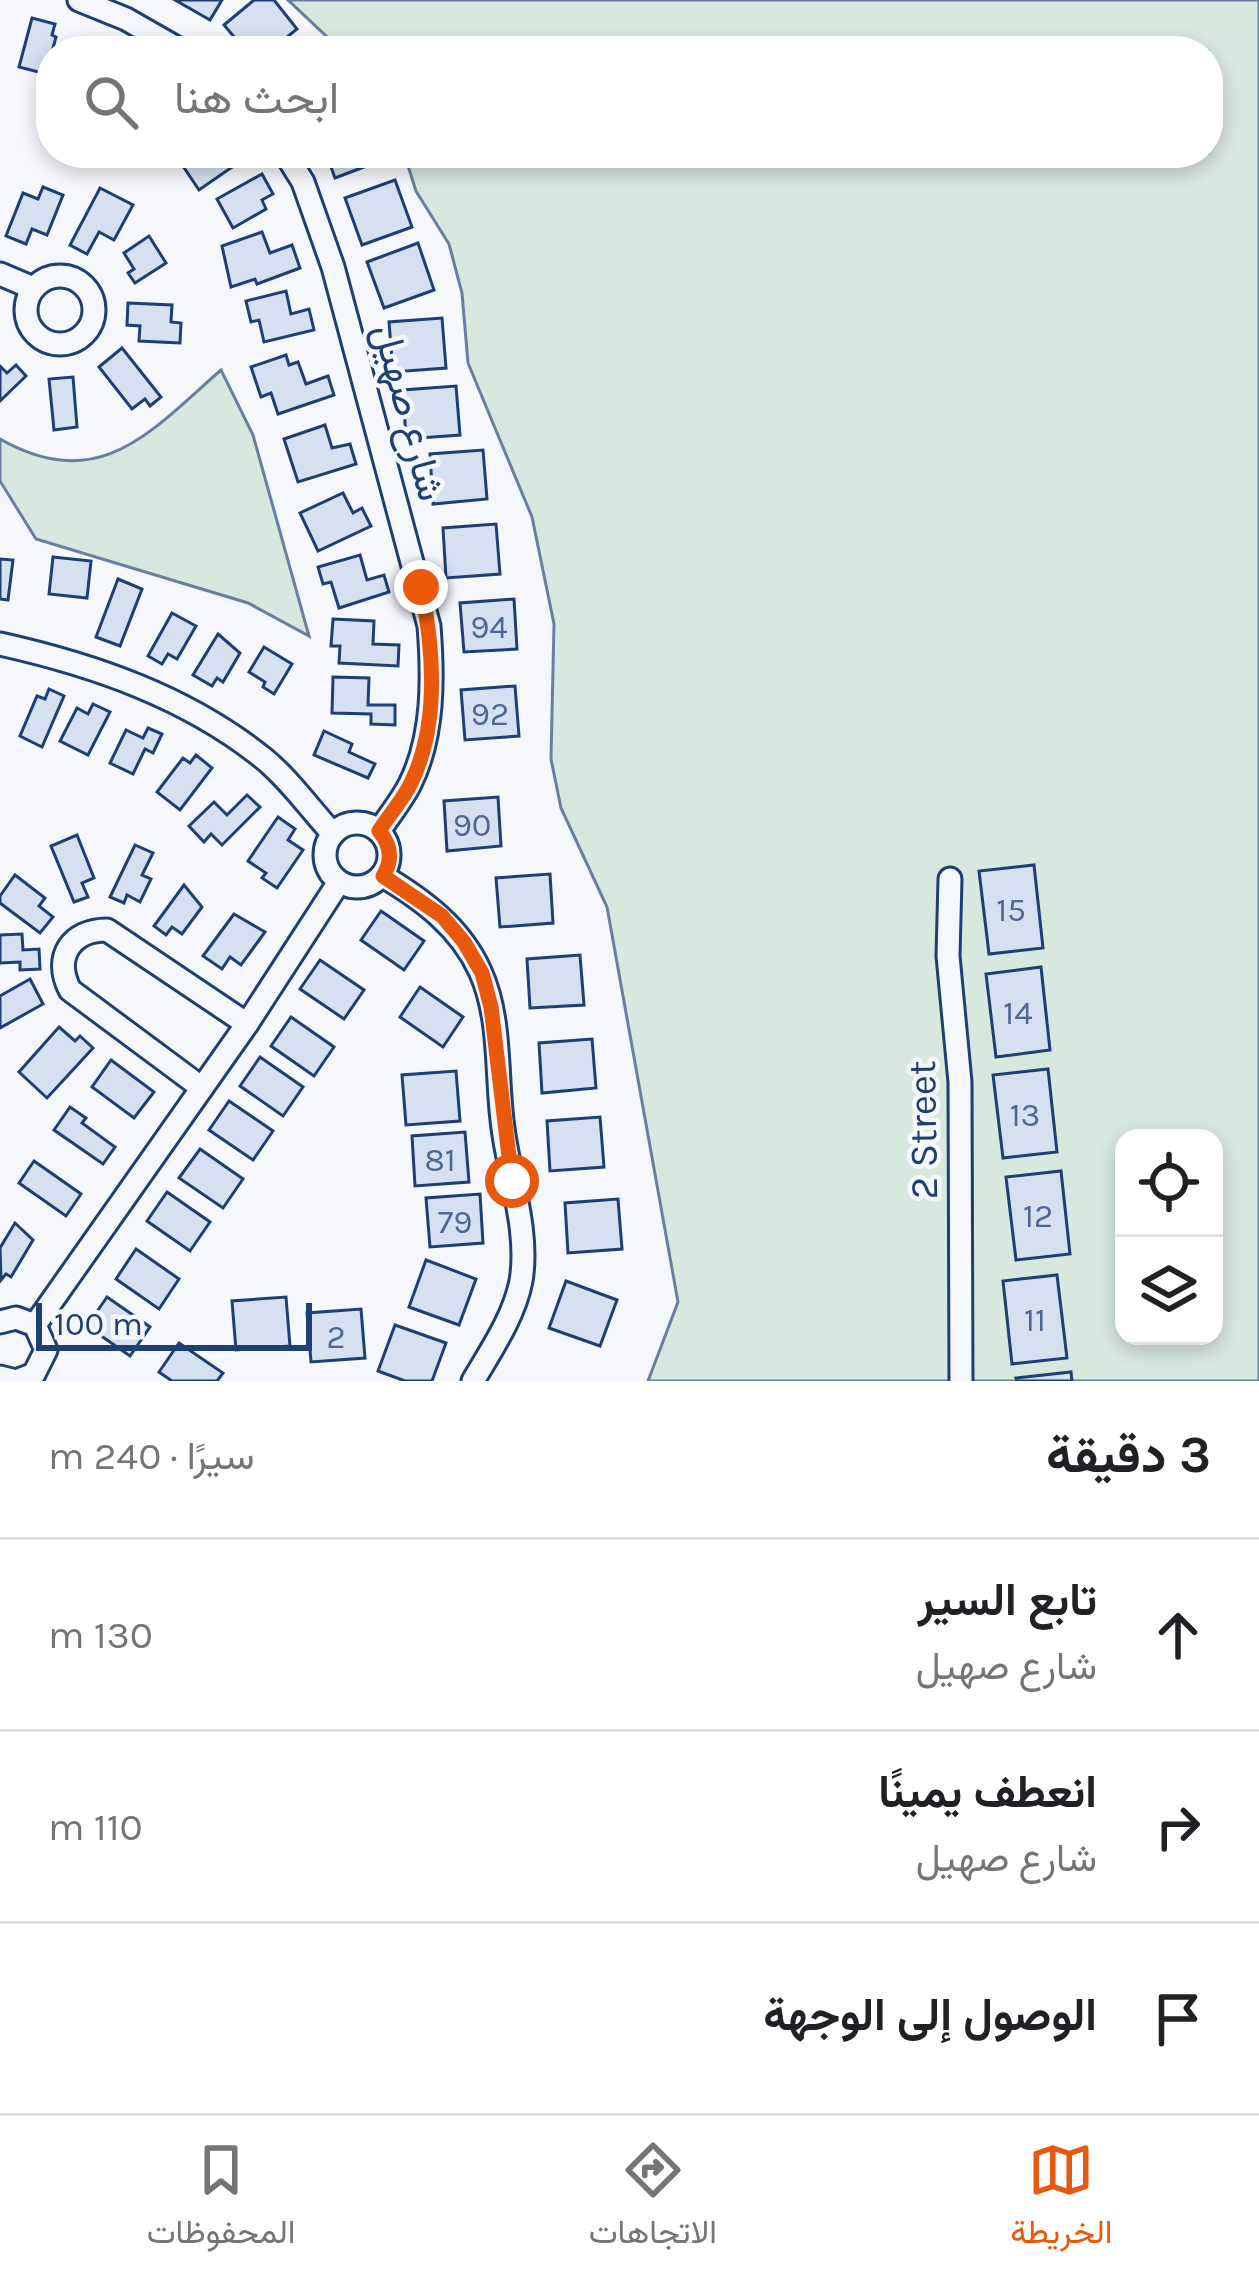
<!DOCTYPE html>
<html lang="ar">
<head>
<meta charset="utf-8">
<style>
	:root { --surface:#fff; --page:#f6f6f6; --text:#202124; --muted:#757577; --line:#e0e0e0; --accent:#ea580c }
	body { margin:0; font-family:Karla,Vazirmatn,sans-serif; background:var(--page); color:var(--text); direction:rtl }
	.controls { position:absolute; right:36px; bottom:36px; display:grid; overflow:hidden; border-radius:24px; box-shadow:0 6px 18px #0003 }
	.controls button { width:108px; height:108px; display:grid; place-items:center; padding:0; border:0; border-bottom:3px solid var(--line); background:var(--surface); color:var(--text); font:60px sans-serif }
	.scale { position:absolute; left:36px; bottom:30px; width:276px; box-sizing:border-box; padding-left:12px; border:6px solid #1d3f73; border-top:0; font-size:33px; line-height:42px; white-space:nowrap; color:#1d3f73; -webkit-text-stroke:9px #f4f7fb; paint-order:stroke }
	.stop { position:absolute; width:36px; height:36px; margin:-27px; border:9px solid #ea580c; border-radius:50%; background:#fff }
	.stop.end { background:#ea580c; border-color:#fff; box-shadow:0 3px 12px #0008 }
	.list { margin:0; padding:0; list-style:none }
	h2 { display:flex; justify-content:space-between; align-items:center; height:156px; margin:0; padding:0 48px; font-size:51px }
	h2 small { font-size:39px; font-weight:400; color:var(--muted) }
	.list li { display:grid; grid-template-columns:78px 1fr auto; gap:36px; align-items:center; box-sizing:border-box; height:192px; padding:0 48px; border-top:3px solid var(--line) }
	.list b { display:block; font-size:45px; white-space:nowrap }
	.list p { margin:0; font-size:39px; white-space:nowrap; color:var(--muted) }
	.list em { font-size:39px; font-style:normal; color:var(--muted) }
	.icon { flex:none; width:66px; height:66px; fill:none; stroke:currentColor; stroke-width:2; stroke-linecap:round; stroke-linejoin:round }
	.map { position:relative; flex:none; width:1259px; height:1381px; overflow:hidden; direction:ltr }
	.search { position:absolute; background:var(--surface); box-shadow:0 6px 18px #0003; left:36px; right:36px; top:36px; height:132px; display:flex; align-items:center; gap:30px; box-sizing:border-box; padding:0 42px; border-radius:48px; color:var(--muted); font-size:45px }
	.sheet { height:732px; background:var(--surface) }
	nav { display:flex; justify-content:space-around; align-items:center; box-sizing:border-box; height:168px; border-top:3px solid var(--line); background:var(--surface); font-size:33px; color:var(--muted) }
	nav a { display:grid; justify-items:center; gap:6px }
	nav .on { color:var(--accent) }
	.map>svg:first-child { display:block }
	.green { fill:#d7e8df; stroke:#687fa3; stroke-width:3; fill-rule:evenodd }
	.building { fill:#d5e0f0; stroke:#1d3f73; stroke-width:3 }
	.lines { fill:none; stroke-linecap:round; stroke-linejoin:round }
	.minor-casing { stroke:#1d3f73; stroke-width:27 }
	.minor { stroke:#f4f7fb; stroke-width:21 }
	.route { stroke:#ea580c; stroke-width:15 }
	.labels { text-anchor:middle; stroke-width:9; stroke-linejoin:round; paint-order:stroke }
	.number-label { font-size:33px; fill:#4b6792 }
	.street-label { font-size:39px; fill:#1d3f73; stroke:#f4f7fb }
</style>
</head>
<body>
<div class="map">
<svg width="1259" height="1381" viewBox="0 0 1259 1381">
	<rect width="100%" height="100%" fill="#f4f7fb"/>
	<g class="green">
		<path d="M288,0H1259V1381H648L678,1302L607,907L561,808L551,759L554,624L532,517L468,363L462,293L449,244L416,191L404,153H1208V51H342ZM1124,1138H1214V1336H1124Z"/>
		<path d="M221,370L253,435L309,636L248,603L36,539L0,481V439C100,495 150,432 221,370Z"/>
	</g>
	<g class="building">
		<polygon points="175,0 222,0 210,20"/>
		<polygon points="254,0 274,0 297,29 270,51 246,51 224,25"/>
		<polygon points="32,18 55,24 52,35 56,37 46,74 19,67"/>
		<polygon points="201,153 246,153 248,156 199,190 183,166"/>
		<polygon points="326,153 383,153 385,159 335,178"/>
		<polygon points="262,174 273,194 262,200 266,209 233,228 217,199"/>
		<polygon points="395,180 412,227 362,245 345,198"/>
		<polygon points="43,187 63,195 47,235 32,229 26,244 6,236 23,193 38,199"/>
		<polygon points="100,188 133,205 114,240 99,232 87,254 70,245"/>
		<polygon points="262,232 270,253 292,245 300,268 257,284 255,279 231,287 222,246"/>
		<polygon points="149,236 166,263 135,283 128,273 134,269 124,253"/>
		<polygon points="418,243 434,290 384,308 367,262"/>
		<polygon points="286,291 291,314 309,309 314,330 264,342 259,320 251,322 246,301"/>
		<polygon points="128,303 172,305 171,322 181,323 180,343 139,341 140,326 127,325"/>
		<polygon points="442,318 446,368 393,372 389,322"/>
		<polygon points="122,348 161,397 150,406 145,399 132,409 99,367"/>
		<polygon points="286,355 289,365 298,362 306,384 328,376 334,395 278,414 271,393 261,397 251,367"/>
		<polygon points="16,365 26,376 0,401 0,366 7,373"/>
		<polygon points="73,377 77,427 54,430 49,379"/>
		<polygon points="456,386 460,435 406,439 403,390"/>
		<polygon points="325,425 332,448 350,444 356,464 298,482 284,439"/>
		<polygon points="483,450 487,499 433,504 430,454"/>
		<polygon points="343,493 353,513 362,508 371,526 318,551 300,513"/>
		<polygon points="496,524 500,574 446,578 443,528"/>
		<polygon points="360,555 367,580 384,575 389,592 339,608 331,582 323,584 318,567"/>
		<polygon points="53,557 91,561 87,598 49,594"/>
		<polygon points="0,559 13,560 8,600 0,599"/>
		<polygon points="118,579 142,589 120,646 96,637"/>
		<polygon points="514,599 517,649 464,652 460,603"/>
		<polygon points="172,613 196,626 177,659 168,654 162,664 148,656"/>
		<polygon points="333,619 374,621 373,644 399,645 398,666 339,663 340,646 331,646"/>
		<polygon points="218,634 240,653 223,682 217,678 212,686 193,675"/>
		<polygon points="264,647 292,664 274,694 263,687 265,682 249,672"/>
		<polygon points="333,677 369,678 368,705 395,705 395,725 371,724 371,714 332,713"/>
		<polygon points="515,686 519,736 465,740 461,690"/>
		<polygon points="49,689 64,696 42,747 20,736 37,696 45,699"/>
		<polygon points="93,704 110,712 88,755 60,741 77,708 88,714"/>
		<polygon points="148,728 162,734 153,753 145,749 133,774 110,763 126,730 143,738"/>
		<polygon points="324,731 352,744 349,752 375,764 368,778 314,755"/>
		<polygon points="196,755 212,768 180,810 157,792 183,758 190,763"/>
		<polygon points="247,795 260,807 222,845 211,834 204,842 189,826 214,802 227,815"/>
		<polygon points="498,797 501,846 447,851 444,801"/>
		<polygon points="278,817 295,829 288,840 303,850 277,888 262,878 266,873 248,861"/>
		<polygon points="77,835 94,878 82,883 88,897 74,902 51,846"/>
		<polygon points="135,845 153,853 142,875 151,879 140,902 127,895 124,903 110,897"/>
		<polygon points="1034,865 1043,948 989,954 979,871"/>
		<polygon points="550,874 553,923 500,927 496,878"/>
		<polygon points="15,875 45,898 39,906 53,917 40,933 0,903 0,896"/>
		<polygon points="184,885 202,907 182,934 172,927 166,935 154,926"/>
		<polygon points="381,911 424,941 404,970 361,940"/>
		<polygon points="234,914 265,932 241,965 230,957 222,969 203,956"/>
		<polygon points="22,934 23,950 39,949 40,969 20,970 20,962 0,963 0,935"/>
		<polygon points="580,955 584,1005 530,1008 527,959"/>
		<polygon points="320,960 364,990 344,1019 300,989"/>
		<polygon points="1041,967 1050,1050 996,1057 986,974"/>
		<polygon points="30,979 43,1004 0,1028 0,996"/>
		<polygon points="420,987 463,1017 443,1047 400,1017"/>
		<polygon points="291,1017 334,1047 314,1076 271,1046"/>
		<polygon points="59,1027 75,1041 80,1036 93,1048 47,1098 19,1072"/>
		<polygon points="592,1039 596,1088 542,1093 539,1043"/>
		<polygon points="260,1057 303,1087 283,1116 240,1086"/>
		<polygon points="111,1060 154,1092 134,1118 92,1087"/>
		<polygon points="1048,1069 1057,1152 1003,1158 993,1075"/>
		<polygon points="456,1071 460,1121 406,1125 402,1075"/>
		<polygon points="229,1101 273,1131 253,1160 209,1130"/>
		<polygon points="70,1107 86,1118 82,1123 115,1147 103,1164 54,1130"/>
		<polygon points="600,1117 604,1167 550,1171 547,1121"/>
		<polygon points="465,1132 469,1182 415,1186 412,1136"/>
		<polygon points="200,1149 243,1179 223,1208 179,1178"/>
		<polygon points="34,1161 81,1194 66,1216 19,1183"/>
		<polygon points="1061,1171 1070,1254 1016,1260 1006,1177"/>
		<polygon points="167,1192 210,1222 190,1251 147,1221"/>
		<polygon points="480,1194 483,1243 430,1247 426,1198"/>
		<polygon points="618,1199 622,1249 568,1253 565,1203"/>
		<polygon points="15,1223 33,1240 11,1277 6,1274 1,1280 0,1248"/>
		<polygon points="136,1249 179,1279 159,1309 116,1279"/>
		<polygon points="426,1260 476,1279 459,1325 409,1307"/>
		<polygon points="1057,1275 1067,1358 1012,1364 1003,1281"/>
		<polygon points="566,1281 617,1300 600,1346 549,1328"/>
		<polygon points="107,1297 150,1327 130,1356 87,1326"/>
		<polygon points="286,1297 290,1346 236,1350 232,1301"/>
		<polygon points="361,1309 365,1358 311,1362 307,1313"/>
		<polygon points="395,1325 446,1343 432,1381 405,1381 378,1371"/>
		<polygon points="179,1343 223,1373 217,1381 172,1381 159,1372"/>
		<polygon points="1071,1372 1072,1381 1017,1381 1016,1378"/>
	</g>
	<g class="lines">
		<g class="minor-casing">
			<g id="minor">
				<polyline points="79,0 126,19 182,51"/>
				<path d="M285,153L303,182L333,267L429,626C433,677 434,736 410,784C402,800 389,816 379,831"/>
				<polyline points="0,274 33,288"/>
				<circle cx="60" cy="310" r="34"/>
				<path d="M0,644C94,665 187,697 263,758C289,779 310,809 333,834"/>
				<circle cx="357" cy="855" r="32"/>
				<path d="M383,876C423,900 460,927 480,971C503,1021 495,1082 504,1135C511,1182 529,1233 521,1281C514,1317 491,1350 473,1381"/>
				<polyline points="950,879 948,956 960,1082 961,1381"/>
				<path d="M202,1088L70,990C53,957 71,930 107,930L247,1024"/>
				<polyline points="0,1322 16,1318 35,1325 46,1350 34,1374 16,1381 0,1377"/>
				<polyline points="35,1325 247,1024 339,882"/>
			</g>
		</g>
		<use href="#minor" class="minor"/>
	</g>
	<g class="lines">
		<path class="route" d="M421,587C434,650 440,723 411,783C403,800 389,815 379,831C391,845 393,860 383,876L442,916L464,942L482,973L491,1007L512,1181"/>
	</g>
	<g class="labels">
		<g class="number-label">
			<text x="489" y="638">94</text>
			<text x="490" y="725">92</text>
			<text x="472" y="836">90</text>
			<text x="1011" y="921">15</text>
			<text x="1018" y="1024">14</text>
			<text x="1025" y="1126">13</text>
			<text x="440" y="1171">81</text>
			<text x="1038" y="1227">12</text>
			<text x="455" y="1233">79</text>
			<text x="1035" y="1331">11</text>
			<text x="336" y="1348">2</text>
		</g>
		<g class="street-label">
			<text transform="translate(410 412) rotate(75)" y="14">شارع صهيل</text>
			<text transform="translate(922 1130) rotate(-91)" y="14">2 Street</text>
		</g>
	</g>
</svg>
<div class="controls">
<button><svg class="icon" aria-label="locate" viewBox="0 0 24 24"><circle cx="12" cy="12" r="6"/><path d="M12 2v4M12 18v4M2 12h4M18 12h4"/></svg></button>
<button><svg class="icon" aria-label="layers" viewBox="0 0 24 24"><path d="M12 4l9 5-9 5-9-5zM3 14l9 5 9-5"/></svg></button>
</div>
<div class="scale">100 m</div>
<div class="stop" style="left:512px;top:1181px"></div>
<div class="stop end" style="left:421px;top:587px"></div>
<div class="search"><svg class="icon" aria-label="search" viewBox="0 0 24 24"><circle cx="10" cy="10" r="6"/><path d="M15 15l6 6"/></svg>ابحث هنا</div>
</div>
<section class="sheet">
<h2>3 دقيقة<small>سيرًا · 240 m</small></h2>
<ul class="list">
<li><svg class="icon" aria-label="ahead" viewBox="0 0 24 24"><path d="M12 20V5M6 11l6-6 6 6"/></svg><div><b>تابع السير</b><p>شارع صهيل</p></div><em>130 m</em></li>
<li><svg class="icon" aria-label="right" viewBox="0 0 24 24"><path d="M7 20v-9h11M14 6l5 5-5 5"/></svg><div><b>انعطف يمينًا</b><p>شارع صهيل</p></div><em>110 m</em></li>
<li><svg class="icon" aria-label="arrive" viewBox="0 0 24 24"><path d="M6 21V4h12l-3 4 3 4H6"/></svg><div><b>الوصول إلى الوجهة</b></div></li>
</ul>
</section>
<nav>
<a class="on"><svg class="icon" aria-label="map" viewBox="0 0 24 24"><path d="M3 6l6-2 6 2 6-2v14l-6 2-6-2-6 2zM9 4v14M15 6v14"/></svg>الخريطة</a>
<a><svg class="icon" aria-label="directions" viewBox="0 0 24 24"><path d="M12 3l9 9-9 9-9-9zM9 14v-3h6M13 9l2 2-2 2"/></svg>الاتجاهات</a>
<a><svg class="icon" aria-label="saved" viewBox="0 0 24 24"><path d="M7 4h10v16l-5-4-5 4z"/></svg>المحفوظات</a>
</nav>
</body>
</html>
